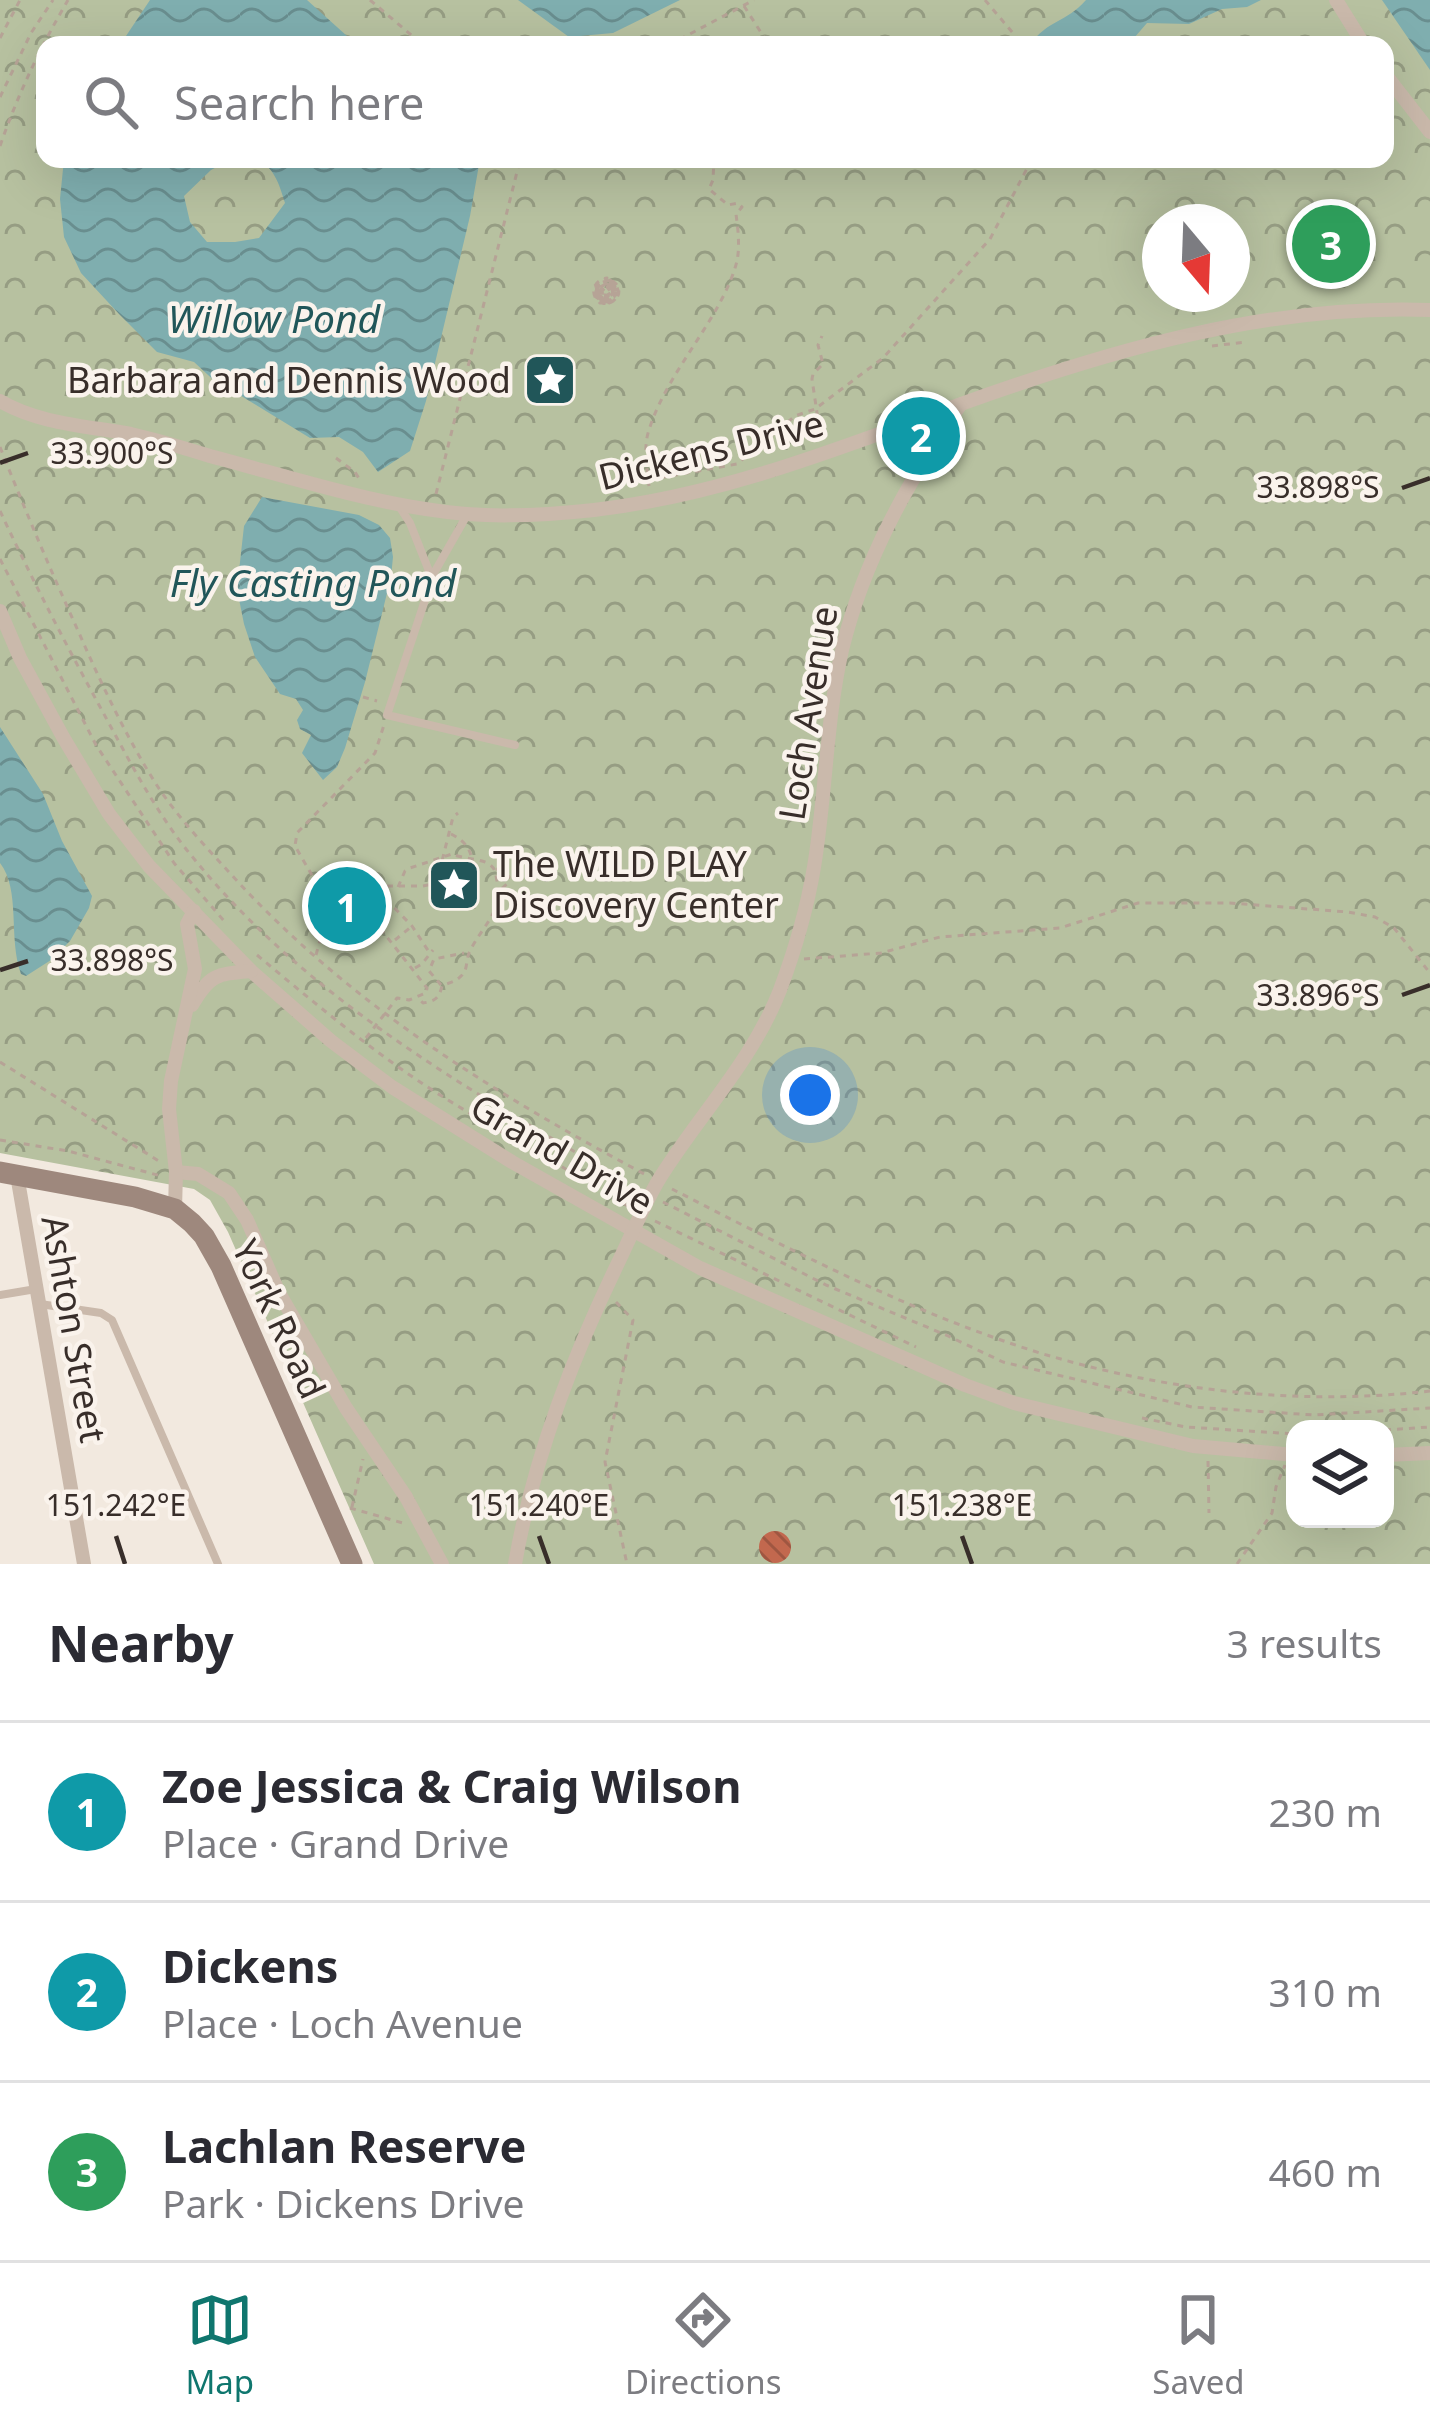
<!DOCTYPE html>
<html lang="en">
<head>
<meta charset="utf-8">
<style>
	:root { --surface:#fff; --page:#f2f2f3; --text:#2b2b33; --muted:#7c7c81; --line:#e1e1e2; --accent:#0f766e }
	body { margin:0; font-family:"Noto Sans",sans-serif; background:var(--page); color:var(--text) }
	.controls { position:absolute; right:36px; bottom:36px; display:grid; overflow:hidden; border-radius:24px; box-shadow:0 12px 48px #0002 }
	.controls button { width:108px; height:108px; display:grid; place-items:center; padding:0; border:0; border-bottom:3px solid var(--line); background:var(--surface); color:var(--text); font:60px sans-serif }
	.compass { position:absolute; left:1142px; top:204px; width:108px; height:108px; border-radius:50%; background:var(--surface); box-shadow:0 12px 48px #0002; rotate:161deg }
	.you { position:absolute; left:810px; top:1095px; width:42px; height:42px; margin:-30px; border:9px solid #fff; border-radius:50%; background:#1a73e8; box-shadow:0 0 0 18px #1a73e833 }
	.badge { display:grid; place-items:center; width:78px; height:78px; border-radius:50%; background:var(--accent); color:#fff; font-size:39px; font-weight:700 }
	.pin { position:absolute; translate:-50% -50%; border:6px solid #fff; box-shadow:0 3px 12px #0006 }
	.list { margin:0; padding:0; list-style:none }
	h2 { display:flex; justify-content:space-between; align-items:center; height:156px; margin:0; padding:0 48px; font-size:51px }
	h2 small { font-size:39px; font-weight:400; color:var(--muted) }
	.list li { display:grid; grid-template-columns:78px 1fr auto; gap:36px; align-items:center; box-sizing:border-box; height:180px; padding:0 48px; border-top:3px solid var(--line) }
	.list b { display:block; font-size:45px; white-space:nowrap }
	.list p { margin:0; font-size:39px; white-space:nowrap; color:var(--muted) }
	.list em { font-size:39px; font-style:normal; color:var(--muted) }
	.icon { flex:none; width:66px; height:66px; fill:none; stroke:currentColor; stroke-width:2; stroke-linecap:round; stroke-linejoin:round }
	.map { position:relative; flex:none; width:1430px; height:1564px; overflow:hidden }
	.search { position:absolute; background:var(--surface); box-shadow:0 12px 48px #0002; left:36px; right:36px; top:36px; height:132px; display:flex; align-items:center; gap:30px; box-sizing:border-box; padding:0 42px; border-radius:24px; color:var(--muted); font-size:45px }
	.sheet { height:696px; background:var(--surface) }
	nav { display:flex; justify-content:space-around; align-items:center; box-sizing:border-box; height:168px; border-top:3px solid var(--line); background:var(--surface); font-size:33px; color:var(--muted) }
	nav a { display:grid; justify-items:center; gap:6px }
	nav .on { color:var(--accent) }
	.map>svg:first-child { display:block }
	.park { fill:url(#park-crowns); fill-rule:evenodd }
	.water { fill:url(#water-waves) }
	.building { fill:url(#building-back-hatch) }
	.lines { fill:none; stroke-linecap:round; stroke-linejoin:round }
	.path { stroke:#b6a396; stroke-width:3; stroke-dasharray:6 6; stroke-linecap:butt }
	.lane { stroke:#cab9ab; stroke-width:8 }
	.street { stroke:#cab9ab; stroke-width:14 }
	.secondary { stroke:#9e887d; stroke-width:21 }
	.ticks { fill:none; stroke:#382e2a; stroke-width:4.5 }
	.labels { text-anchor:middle; stroke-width:9; stroke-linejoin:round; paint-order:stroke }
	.poi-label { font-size:36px; fill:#382e2a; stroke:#faf3ec; text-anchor:end }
	.street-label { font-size:36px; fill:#382e2a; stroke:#faf3ec }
	.water-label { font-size:39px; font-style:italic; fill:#215659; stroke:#faf3ec }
	.ticks-label { font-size:30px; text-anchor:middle; fill:#382e2a; stroke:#faf3ec; stroke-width:9; stroke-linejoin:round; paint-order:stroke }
</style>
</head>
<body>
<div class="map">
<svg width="1430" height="1564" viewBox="0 0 1430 1564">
	<defs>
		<pattern id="park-crowns" width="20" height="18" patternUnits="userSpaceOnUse" patternTransform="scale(3)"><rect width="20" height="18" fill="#b7c1a0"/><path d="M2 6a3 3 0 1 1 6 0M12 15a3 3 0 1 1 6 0" fill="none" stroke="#969d83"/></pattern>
		<pattern id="water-waves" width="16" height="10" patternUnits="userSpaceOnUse" patternTransform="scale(3)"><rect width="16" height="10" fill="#7faeaf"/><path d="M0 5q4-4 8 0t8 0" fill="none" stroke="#698e8f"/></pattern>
		<pattern id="building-back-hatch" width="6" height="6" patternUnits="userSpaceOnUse" patternTransform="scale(3)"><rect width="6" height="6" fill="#c2684e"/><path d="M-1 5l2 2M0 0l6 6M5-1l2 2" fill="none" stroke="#9f5641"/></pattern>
	</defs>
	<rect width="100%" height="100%" fill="#f2e9df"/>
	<path class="park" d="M0,0H1430V1564H374L228,1232L210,1200L194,1189L0,1153ZM45,45H1385V159H45ZM1160,222H1232V294H1160ZM1295,1429H1385V1519H1295Z"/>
	<g class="water">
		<polygon points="150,0 307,0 357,45 120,45"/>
		<polygon points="518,0 680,0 613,33 569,37"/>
		<path d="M1086,0H1261L1247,7L1222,9L1189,24L1147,23L1128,45H1030C1047,20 1066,23 1086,0Z"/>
		<polygon points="1382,0 1430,0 1430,70"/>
		<path d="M64,159H232L211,170L184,196L190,222L207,242H235L259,238L285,203C279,184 274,165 254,159H480L470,216L426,401L410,451L378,472L363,452L339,437L310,438L238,394L221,387L194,362L157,352L119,314L81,273L64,237L60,199Z"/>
		<polygon points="262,497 359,515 379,525 390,538 393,557 391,577 365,682 345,748 337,767 323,780 302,753 311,735 300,729 297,720 303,710 296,699 280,694 255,657 244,624 237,589 244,526"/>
		<path d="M0,727L43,794L62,841L92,896L89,908L70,941L51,960L26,976L21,974C8,938 21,890 0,863Z"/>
	</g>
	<circle class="building" cx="775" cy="1547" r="16"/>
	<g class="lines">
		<g class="path">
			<polyline points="370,0 423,45"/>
			<polyline points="985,0 1023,45"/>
			<polyline points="744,6 769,45"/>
			<polyline points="0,38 20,0"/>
			<polyline points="669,45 754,0"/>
			<polyline points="0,97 31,33 53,0"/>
			<path d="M0,146C18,94 40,48 68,0"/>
			<path d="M604,305V301L600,299L596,291L604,300L602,291L606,287L602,290L603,297L599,291L603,298L599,295L600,287L606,284L600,290L605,286L611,289V291L610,288L607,287L610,291L606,296L612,292L606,298L612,295C614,289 610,287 607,284L611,286L614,292V290L607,283L597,290L599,285L607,281C592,284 595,295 603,302L596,297L595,291L594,294L603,303H600C589,294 593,280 607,278L597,283L594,290C598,283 602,279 611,281L617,292L614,284L608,281C613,285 618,289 614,297L606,302L617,294L606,304C614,302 618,298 618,290L615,283L608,279C624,284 622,302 605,304V300L610,299L614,293L605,299L606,292"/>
			<polyline points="1212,346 1246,342"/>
			<polyline points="821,440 812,379 813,374 823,364 818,345 822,336"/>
			<path d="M0,447C25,510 51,571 79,633C102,685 127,739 158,787C178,817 204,845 228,871C347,1003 493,1093 648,1176"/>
			<polyline points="336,458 355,472 360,480"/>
			<polyline points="648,480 737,464 795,416 815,409 883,358 990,239 1032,159"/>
			<path d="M649,486C647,468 643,447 649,430C667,371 723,317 737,261C740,246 738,229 736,214L742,207L738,203L728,205L709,189L713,180L714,159"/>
			<polyline points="436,494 519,164 517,159"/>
			<path d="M0,511C31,577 64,641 99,705C128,758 156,814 195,860C313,1004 480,1097 639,1189"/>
			<polyline points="0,559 96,745 174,863 225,922"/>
			<polyline points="363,697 377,701"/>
			<path d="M451,834C463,840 470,847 472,860"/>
			<polyline points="496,869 504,871 509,877 507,884 500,890"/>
			<polyline points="375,886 423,886 433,884 440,869 453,817 458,813"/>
			<path d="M398,887L405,871L410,868L452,854C463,859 482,859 489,864C496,869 495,872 497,881C504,911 482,926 470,951C465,960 469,970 460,977C455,982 448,983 442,986C439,998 436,1001 423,1003L419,999"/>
			<polyline points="395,940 411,927"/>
			<path d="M257,955C318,1006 380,1058 448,1100C508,1137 570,1170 631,1208"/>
			<polyline points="316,955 327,914 313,877 295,846 297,833 375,753 384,725"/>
			<polyline points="804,959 881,953 940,937 1060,928 1138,903 1230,903 1348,912 1375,917 1394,928 1430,973"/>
			<polyline points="415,968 422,964 433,950"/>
			<polyline points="441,985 429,971 434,959 464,953"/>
			<polyline points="366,1038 397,998 409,1000 426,993 427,988 358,900 360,891 373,886 412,926 429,952"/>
			<polyline points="0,1062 162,1163"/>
			<polyline points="0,1140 68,1151 161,1176"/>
			<path d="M672,1189C791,1250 912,1313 1040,1353C1166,1391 1300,1406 1430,1391"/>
			<polyline points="663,1202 826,1285 946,1335 1003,1362 1192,1407 1314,1415 1430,1408"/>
			<polyline points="655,1221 916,1347"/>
			<polyline points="616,1302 633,1320 605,1462 627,1564"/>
			<polyline points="1142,1418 1186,1427 1295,1434"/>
			<polyline points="1385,1430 1430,1427"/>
			<polyline points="1208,1461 1209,1513"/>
			<polyline points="352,1507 363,1459"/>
			<polyline points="350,1508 403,1523"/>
			<polyline points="1237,1564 1272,1513 1276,1487 1285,1465"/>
		</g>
		<g class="lane">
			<polyline points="397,503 410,523 431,576"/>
			<polyline points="467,515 434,573 387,715 515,745"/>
			<polyline points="0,1295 36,1289"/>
			<polyline points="40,1304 101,1313 112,1320 218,1564"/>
		</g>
		<g class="street">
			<polyline points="1336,0 1364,45"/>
			<polyline points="1385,74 1430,132"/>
			<path d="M0,401C39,424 88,426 131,434C158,440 184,448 210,456C294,478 381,507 467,514C505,517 557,514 594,510C723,495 840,448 961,404C1111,350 1268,304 1430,310"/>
			<polyline points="0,611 20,658 63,737 109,814 149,866 251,971 331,1041 392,1087 512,1162 700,1268 965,1385 1014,1403 1193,1446 1295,1455"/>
			<path d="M192,1005C210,974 217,974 251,971"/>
			<polyline points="176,1172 198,1174 229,1193 247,1220 279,1293 346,1408 406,1497 442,1564"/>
			<polyline points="17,1175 84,1564"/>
			<polyline points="175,1209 176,1172 169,1109 171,1081 195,969 187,924 194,911"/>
			<polyline points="1385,1455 1430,1453"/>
			<path d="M515,1564C533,1460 572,1358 618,1263C631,1236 643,1207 658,1181C698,1116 752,1062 780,990C795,950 807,909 814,867C826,795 826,721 842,650C864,559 908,482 960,405"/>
		</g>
		<polyline class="secondary" points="0,1172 135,1197 175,1209 192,1223 204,1236 221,1266 352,1564"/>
	</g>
	<path class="ticks" d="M0,463L28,453M1402,488L1430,478M0,970L28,961M1402,995L1430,985M116,1536L125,1564M539,1536L549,1564M962,1536L972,1564"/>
	<defs>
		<g id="sight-square" transform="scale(2.7)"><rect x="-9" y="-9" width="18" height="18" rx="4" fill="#215659" stroke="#faf3ec"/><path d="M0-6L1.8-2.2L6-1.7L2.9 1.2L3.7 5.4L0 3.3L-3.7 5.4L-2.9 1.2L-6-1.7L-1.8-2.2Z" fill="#fff"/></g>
	</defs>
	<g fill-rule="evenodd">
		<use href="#sight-square" x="550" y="380"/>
		<use href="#sight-square" x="454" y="885"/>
	</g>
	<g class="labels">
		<g class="poi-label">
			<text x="511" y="393">Barbara and Dennis Wood</text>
			<text x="493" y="877" text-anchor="start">The WILD PLAY<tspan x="493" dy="41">Discovery Center</tspan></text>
		</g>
		<g class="street-label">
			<text transform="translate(711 450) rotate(-14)" y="13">Dickens Drive</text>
			<text transform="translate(808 713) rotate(-81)" y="13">Loch Avenue</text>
			<text transform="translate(562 1154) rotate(30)" y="13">Grand Drive</text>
			<text transform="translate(279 1319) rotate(65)" y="13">York Road</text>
			<text transform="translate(74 1329) rotate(80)" y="13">Ashton Street</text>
		</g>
		<g class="water-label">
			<text x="274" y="333">Willow Pond</text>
			<text x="313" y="597">Fly Casting Pond</text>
		</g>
	</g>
	<g class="ticks-label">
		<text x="112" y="464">33.900°S</text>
		<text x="1318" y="498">33.898°S</text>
		<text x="112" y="971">33.898°S</text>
		<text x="1318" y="1006">33.896°S</text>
		<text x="116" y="1516">151.242°E</text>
		<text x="539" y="1516">151.240°E</text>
		<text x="962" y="1516">151.238°E</text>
	</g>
</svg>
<div class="controls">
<button><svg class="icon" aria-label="layers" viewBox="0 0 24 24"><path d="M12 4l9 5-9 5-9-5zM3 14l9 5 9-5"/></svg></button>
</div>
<svg class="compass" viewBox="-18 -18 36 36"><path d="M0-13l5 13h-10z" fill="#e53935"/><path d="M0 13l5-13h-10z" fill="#7c7c81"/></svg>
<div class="you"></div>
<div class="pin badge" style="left:347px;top:906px;background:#0f9aa8">1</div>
<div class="pin badge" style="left:921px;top:436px;background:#0f9aa8">2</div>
<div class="pin badge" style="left:1331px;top:244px;background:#2e9e5b">3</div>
<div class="search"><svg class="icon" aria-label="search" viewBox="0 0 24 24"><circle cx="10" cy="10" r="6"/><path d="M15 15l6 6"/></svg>Search here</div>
</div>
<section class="sheet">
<h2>Nearby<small>3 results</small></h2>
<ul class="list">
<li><span class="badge" style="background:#0f9aa8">1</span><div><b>Zoe Jessica &amp; Craig Wilson</b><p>Place · Grand Drive</p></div><em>230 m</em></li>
<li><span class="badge" style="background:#0f9aa8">2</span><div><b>Dickens</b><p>Place · Loch Avenue</p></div><em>310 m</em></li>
<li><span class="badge" style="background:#2e9e5b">3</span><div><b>Lachlan Reserve</b><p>Park · Dickens Drive</p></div><em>460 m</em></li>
</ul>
</section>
<nav>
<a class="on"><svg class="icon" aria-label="map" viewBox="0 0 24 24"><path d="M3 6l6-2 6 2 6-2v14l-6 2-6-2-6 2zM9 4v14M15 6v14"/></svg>Map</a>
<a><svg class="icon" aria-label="directions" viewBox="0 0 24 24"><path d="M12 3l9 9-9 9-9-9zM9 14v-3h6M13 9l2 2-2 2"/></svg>Directions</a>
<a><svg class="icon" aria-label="saved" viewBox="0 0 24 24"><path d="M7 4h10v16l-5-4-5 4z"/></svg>Saved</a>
</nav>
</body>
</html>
